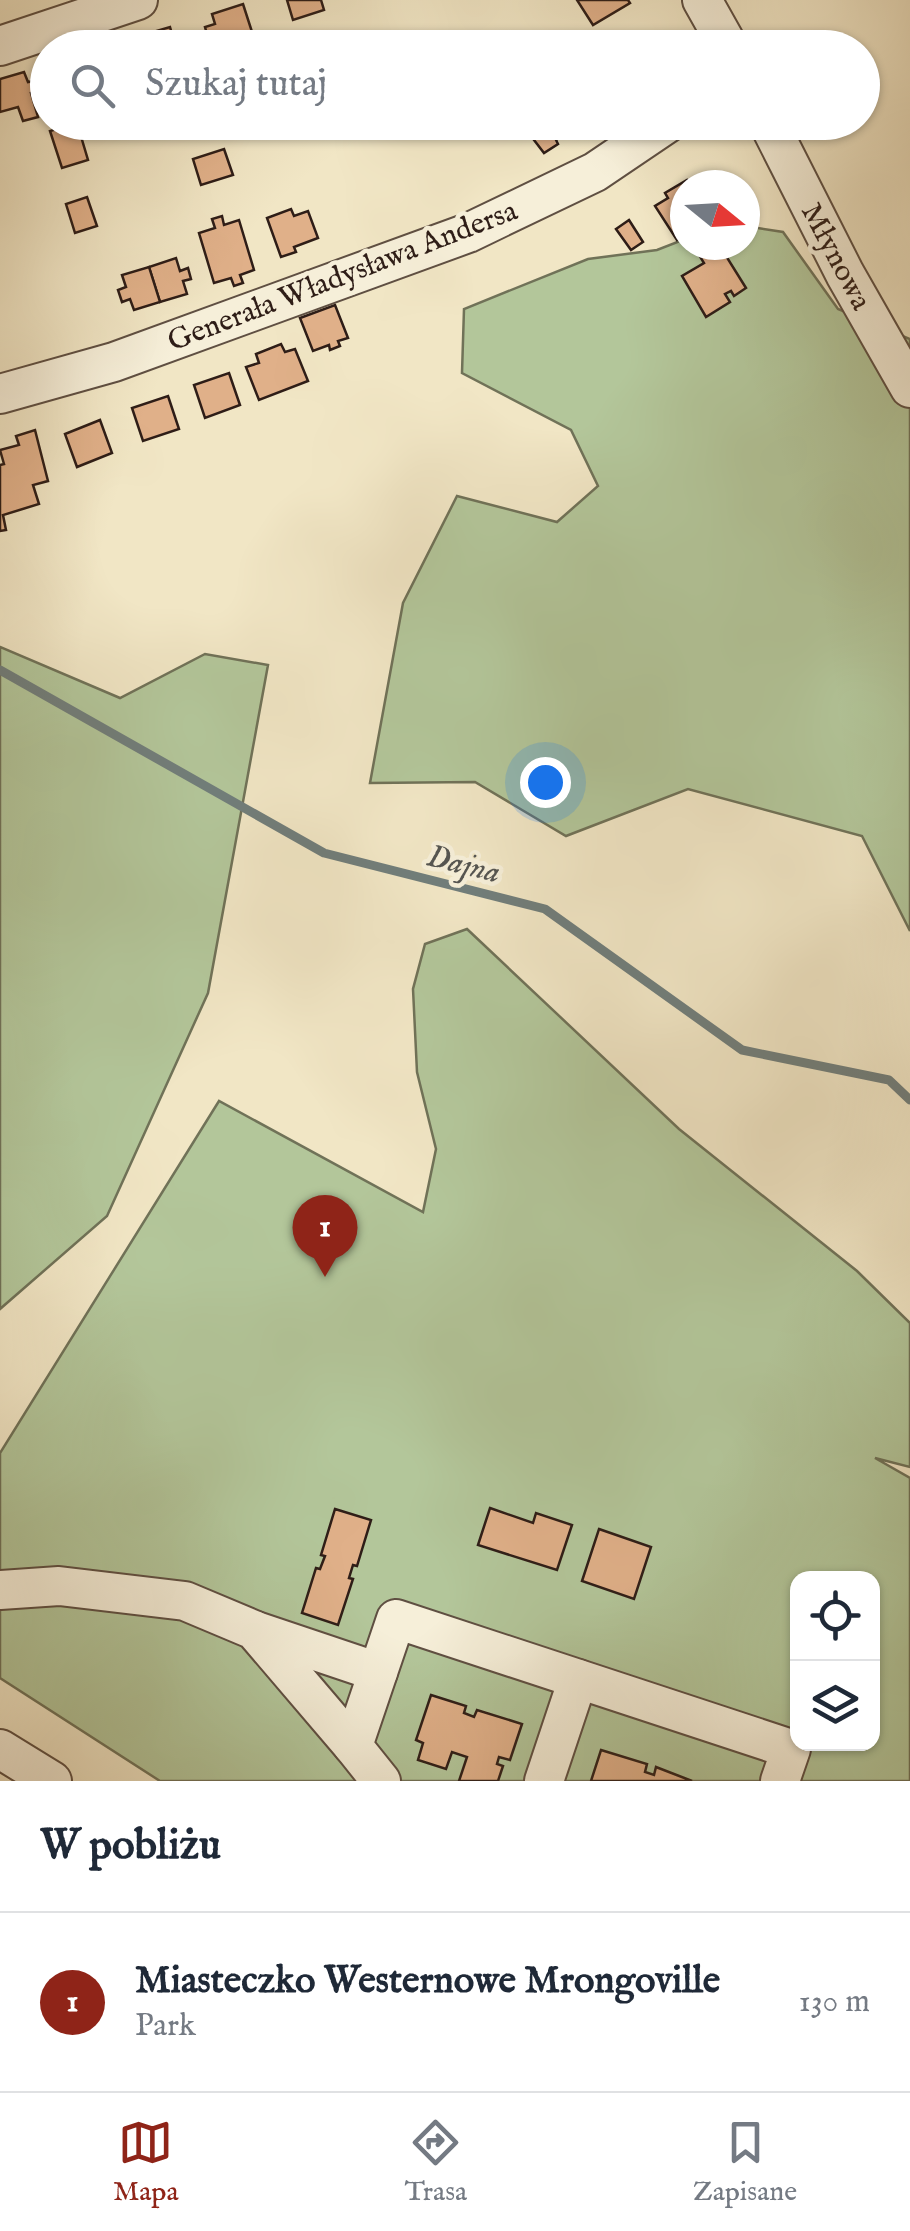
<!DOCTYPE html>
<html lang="pl">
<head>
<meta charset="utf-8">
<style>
	:root { --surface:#fff; --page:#f6f6f7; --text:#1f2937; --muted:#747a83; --line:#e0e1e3; --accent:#8f2418 }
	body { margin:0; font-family:"IM FELL English",serif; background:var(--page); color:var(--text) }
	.controls { position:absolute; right:30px; bottom:30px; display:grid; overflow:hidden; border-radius:20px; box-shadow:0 2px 8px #0004 }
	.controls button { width:90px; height:90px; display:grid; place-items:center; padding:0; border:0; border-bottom:2px solid var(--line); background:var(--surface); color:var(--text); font:50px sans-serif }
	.compass { position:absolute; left:670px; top:170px; width:90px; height:90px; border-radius:50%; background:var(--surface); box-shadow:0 2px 8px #0004; rotate:108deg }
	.you { position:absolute; left:545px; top:782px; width:35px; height:35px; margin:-25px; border:8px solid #fff; border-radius:50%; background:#1a73e8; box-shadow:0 0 0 15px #1a73e833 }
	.badge { display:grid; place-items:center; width:65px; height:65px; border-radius:50%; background:var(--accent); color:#fff; font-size:32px; font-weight:700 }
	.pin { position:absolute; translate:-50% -82px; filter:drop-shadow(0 2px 5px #0008) }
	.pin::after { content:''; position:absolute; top:52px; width:35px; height:30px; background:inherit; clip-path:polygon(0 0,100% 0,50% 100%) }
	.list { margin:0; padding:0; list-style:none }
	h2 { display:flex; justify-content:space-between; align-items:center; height:130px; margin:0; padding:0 40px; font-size:42px }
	h2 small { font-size:32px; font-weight:400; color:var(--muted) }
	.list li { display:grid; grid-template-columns:65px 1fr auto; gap:30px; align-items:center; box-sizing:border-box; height:180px; padding:0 40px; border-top:2px solid var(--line) }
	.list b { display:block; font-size:38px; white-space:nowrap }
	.list p { margin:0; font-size:32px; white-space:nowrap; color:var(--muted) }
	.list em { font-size:32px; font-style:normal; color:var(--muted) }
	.icon { flex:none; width:55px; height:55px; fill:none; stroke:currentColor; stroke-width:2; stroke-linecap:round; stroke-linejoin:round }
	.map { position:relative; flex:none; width:910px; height:1781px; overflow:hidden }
	.search { position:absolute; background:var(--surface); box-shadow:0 2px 8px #0004; left:30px; right:30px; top:30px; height:110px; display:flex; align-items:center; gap:25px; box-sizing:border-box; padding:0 35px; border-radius:55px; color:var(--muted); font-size:38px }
	.sheet { height:310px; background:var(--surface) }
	nav { display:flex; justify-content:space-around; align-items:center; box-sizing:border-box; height:140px; border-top:2px solid var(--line); background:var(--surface); font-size:28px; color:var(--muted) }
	nav a { display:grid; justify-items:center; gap:5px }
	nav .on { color:var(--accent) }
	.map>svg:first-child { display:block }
	.green { fill:#b3c69a; stroke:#707258; stroke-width:2.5; fill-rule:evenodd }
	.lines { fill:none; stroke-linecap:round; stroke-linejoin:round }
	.stream { stroke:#717e7b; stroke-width:9 }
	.building { fill:#e0b089; stroke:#2e1d17; stroke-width:2.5 }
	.minor-casing { stroke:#5f4f42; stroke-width:42 }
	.minor { stroke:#f6efd9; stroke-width:38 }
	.labels { text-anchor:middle; stroke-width:9; stroke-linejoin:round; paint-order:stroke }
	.street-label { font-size:30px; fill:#2e1d17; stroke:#f6efd9 }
	.water-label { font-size:32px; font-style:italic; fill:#555551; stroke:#f6efd9 }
</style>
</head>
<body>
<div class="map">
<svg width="910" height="1781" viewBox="0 0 910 1781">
	<rect width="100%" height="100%" fill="#f1e6c5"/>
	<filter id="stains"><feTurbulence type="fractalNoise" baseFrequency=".002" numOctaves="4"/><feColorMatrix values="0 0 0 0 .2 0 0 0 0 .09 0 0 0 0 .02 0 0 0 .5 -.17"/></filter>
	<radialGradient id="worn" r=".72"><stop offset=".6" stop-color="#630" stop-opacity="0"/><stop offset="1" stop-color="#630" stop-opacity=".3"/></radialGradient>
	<g class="green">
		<polygon points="745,226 783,232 838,309 910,339 910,931 862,836 688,789 566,836 475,782 370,783 403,603 457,496 557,522 598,486 571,430 462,373 464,309 588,259 657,250 685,239 685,245 745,245"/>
		<polygon points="0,647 120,698 205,654 268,665 208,993 107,1216 0,1309"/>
		<path d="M467,929L679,1129L857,1271L910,1323V1467L875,1458L910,1478V1781H160L0,1678V1453L219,1101L423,1212L436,1149L417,1072L413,989L425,944ZM798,1578H872V1744H798Z"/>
	</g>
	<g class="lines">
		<polyline class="stream" points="0,670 324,853 545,909 742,1050 889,1080 910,1100"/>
	</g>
	<g class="building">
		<polygon points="287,0 321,0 324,10 293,20"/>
		<polygon points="577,0 628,0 630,3 593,25"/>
		<polygon points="243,4 253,35 211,48 205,27 215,24 212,14"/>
		<polygon points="170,27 176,48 142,48 139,36"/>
		<polygon points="356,34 360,48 333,48 331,42"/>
		<polygon points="24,72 28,82 34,81 37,92 31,93 38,117 23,121 18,107 0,112 0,79"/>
		<polygon points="564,122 569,131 556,140 558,144 544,153 521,123"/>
		<polygon points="77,123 88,160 62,168 50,131"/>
		<polygon points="224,149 233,175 201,185 193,159"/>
		<polygon points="687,180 690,185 685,185 685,235 677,240 655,206 668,198 665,193"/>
		<polygon points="87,197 97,226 75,233 66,204"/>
		<polygon points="291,209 294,216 308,211 318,238 294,247 296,252 281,257 267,218"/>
		<polygon points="222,216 224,225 239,220 254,270 240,275 243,283 234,286 231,278 214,283 199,233 215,228 212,219"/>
		<polygon points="629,220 643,242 631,250 616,229"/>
		<polygon points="715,245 730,245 734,251 726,256 746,288 734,296 731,291 725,294 730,302 706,317 682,276 704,263 699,255"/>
		<polygon points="176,258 180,271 188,268 191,279 183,281 187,294 160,302 149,267"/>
		<polygon points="149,267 160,302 134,310 130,299 122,302 118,290 126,287 122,275"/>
		<polygon points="335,305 348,338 338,341 340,346 330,350 329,345 313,351 300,318"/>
		<polygon points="281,344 285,352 295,349 308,381 259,400 246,367 259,363 256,354"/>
		<polygon points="229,373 240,405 205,418 194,385"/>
		<polygon points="168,396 179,429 143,441 132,408"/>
		<polygon points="100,420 112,453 77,467 65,434"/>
		<polygon points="35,430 48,481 33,485 39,504 3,515 6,530 0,531 0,465 4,464 0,450 19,445 16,436"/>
		<polygon points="490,1508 533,1523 536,1513 572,1525 557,1570 478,1545"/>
		<polygon points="335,1509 371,1520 357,1566 353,1565 349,1578 353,1579 338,1625 302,1613 316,1568 320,1569 325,1556 321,1555"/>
		<polygon points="599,1529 651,1547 634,1599 582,1581"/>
		<polygon points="431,1695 466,1706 464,1713 474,1717 477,1710 522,1724 510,1760 499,1757 497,1764 503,1766 498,1781 459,1781 467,1757 452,1752 446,1769 418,1760 423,1743 416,1740"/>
		<polygon points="601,1750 647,1764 645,1772 654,1775 656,1767 692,1781 591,1781"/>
	</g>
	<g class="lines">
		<g class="minor-casing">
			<g id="minor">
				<polyline points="702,0 729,48"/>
				<polyline points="0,46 138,0"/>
				<polyline points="768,122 845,274 910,388"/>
				<polyline points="0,394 114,362 468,233 595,172 669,122"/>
				<polyline points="0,1590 59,1586 185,1601 254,1630 353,1746"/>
				<polyline points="256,1631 378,1672"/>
				<polyline points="0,1749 52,1781"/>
				<polyline points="381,1781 353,1746 396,1619 791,1749 780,1781"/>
				<polyline points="544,1781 578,1679"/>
			</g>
		</g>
		<use href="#minor" class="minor"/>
	</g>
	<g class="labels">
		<g class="street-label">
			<text transform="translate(837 256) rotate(62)" y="10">Młynowa</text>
			<text transform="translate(342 275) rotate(-21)" y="10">Generała Władysława Andersa</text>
		</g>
		<g class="water-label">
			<text transform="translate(464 863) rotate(14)" y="11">Dajna</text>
		</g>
	</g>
	<rect width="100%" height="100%" filter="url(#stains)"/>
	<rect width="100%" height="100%" fill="url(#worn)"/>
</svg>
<div class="controls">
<button><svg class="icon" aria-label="locate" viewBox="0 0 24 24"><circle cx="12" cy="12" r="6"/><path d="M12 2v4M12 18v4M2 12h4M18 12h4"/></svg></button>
<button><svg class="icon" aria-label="layers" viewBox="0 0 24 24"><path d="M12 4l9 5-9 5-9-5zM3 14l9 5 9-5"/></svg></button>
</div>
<svg class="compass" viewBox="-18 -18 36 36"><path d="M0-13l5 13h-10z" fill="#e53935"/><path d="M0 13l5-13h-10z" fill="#747a83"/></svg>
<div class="you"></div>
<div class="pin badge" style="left:325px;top:1277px">1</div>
<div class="search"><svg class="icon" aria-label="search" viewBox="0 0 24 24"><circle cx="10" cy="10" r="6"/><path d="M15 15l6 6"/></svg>Szukaj tutaj</div>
</div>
<section class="sheet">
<h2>W pobliżu<small></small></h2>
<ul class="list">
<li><span class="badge">1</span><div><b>Miasteczko Westernowe Mrongoville</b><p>Park</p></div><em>130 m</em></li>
</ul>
</section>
<nav>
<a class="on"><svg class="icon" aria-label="map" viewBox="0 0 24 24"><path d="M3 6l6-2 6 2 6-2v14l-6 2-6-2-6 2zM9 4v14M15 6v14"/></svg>Mapa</a>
<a><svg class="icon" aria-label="directions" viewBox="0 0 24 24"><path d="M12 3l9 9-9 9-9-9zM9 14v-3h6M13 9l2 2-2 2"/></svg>Trasa</a>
<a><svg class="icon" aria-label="saved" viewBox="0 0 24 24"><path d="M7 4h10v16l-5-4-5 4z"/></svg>Zapisane</a>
</nav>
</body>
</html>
